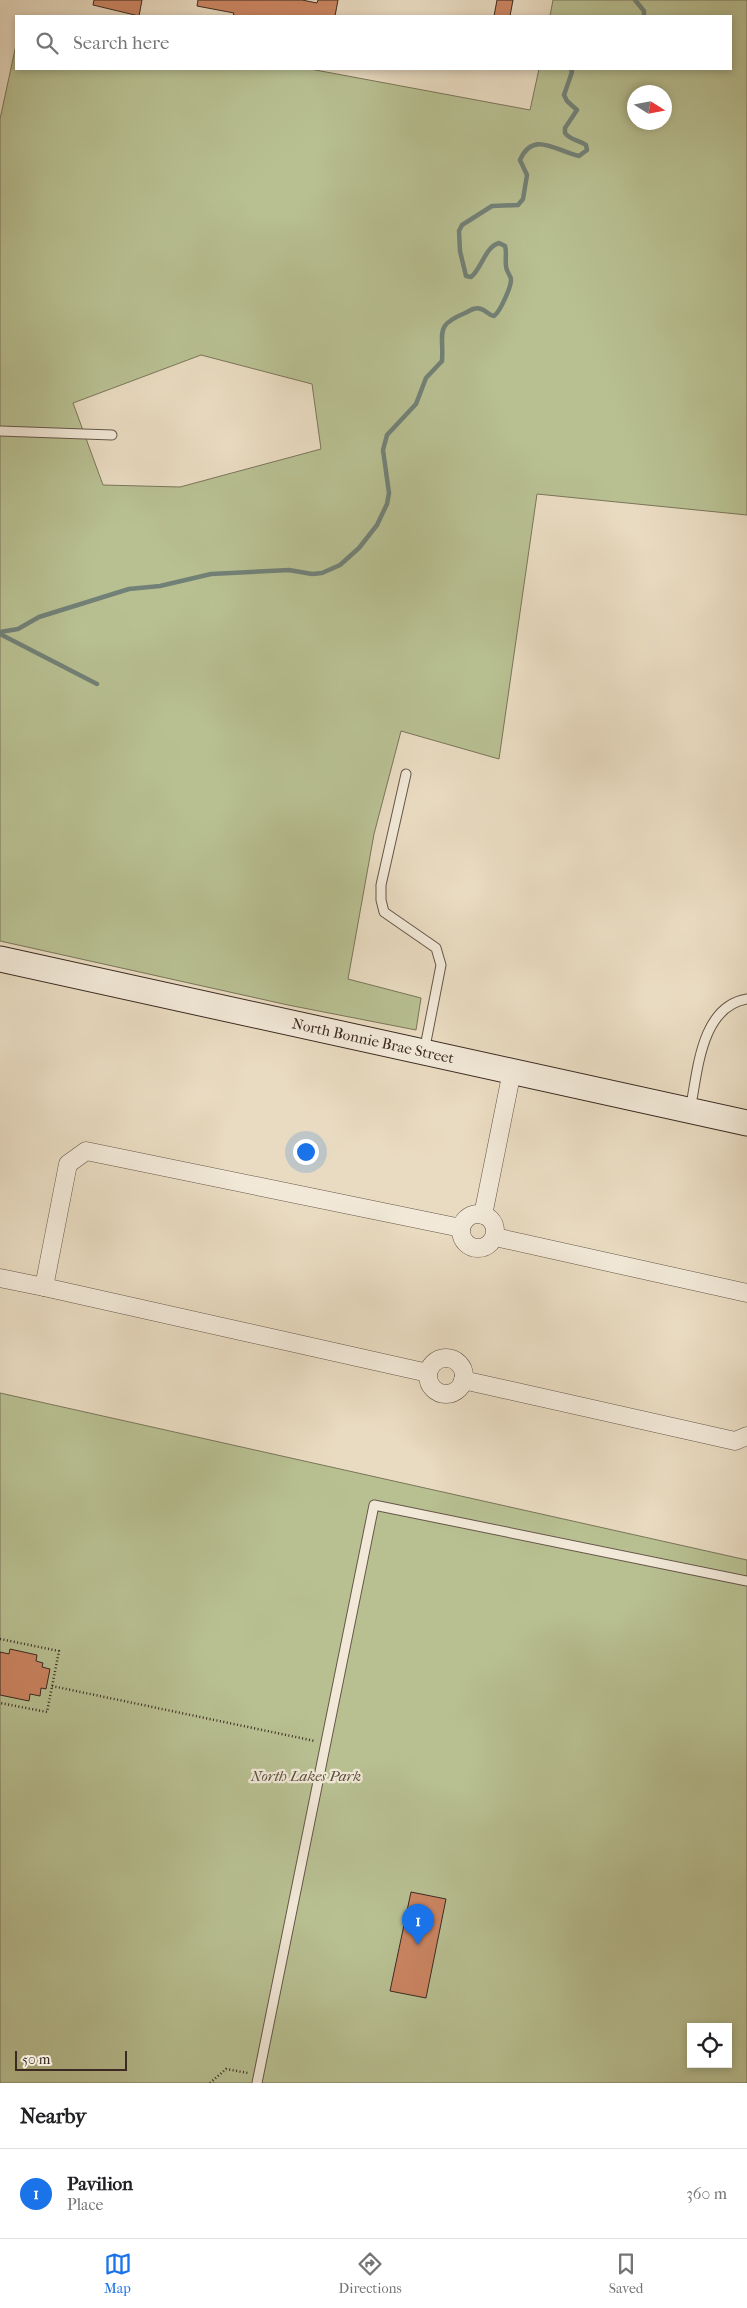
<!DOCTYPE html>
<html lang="en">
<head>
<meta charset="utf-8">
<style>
	:root { --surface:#fff; --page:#f6f6f6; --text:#202124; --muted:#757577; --line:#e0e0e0; --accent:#1a73e8 }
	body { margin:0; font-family:"IM FELL French Canon",serif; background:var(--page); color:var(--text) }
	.controls { position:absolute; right:15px; bottom:15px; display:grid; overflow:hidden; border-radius:0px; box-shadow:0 2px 8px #0003 }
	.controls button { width:45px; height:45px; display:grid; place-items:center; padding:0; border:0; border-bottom:1px solid var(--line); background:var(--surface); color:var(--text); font:25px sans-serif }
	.compass { position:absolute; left:627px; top:85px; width:45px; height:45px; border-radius:50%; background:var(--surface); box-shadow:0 2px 8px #0003; rotate:101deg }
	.scale { position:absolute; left:15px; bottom:12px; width:112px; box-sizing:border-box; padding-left:5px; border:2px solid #3b2a21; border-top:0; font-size:14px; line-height:18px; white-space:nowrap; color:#3b2a21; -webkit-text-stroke:4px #f1e8d7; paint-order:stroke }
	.you { position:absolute; left:305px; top:1151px; width:18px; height:18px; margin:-12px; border:4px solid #fff; border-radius:50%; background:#1a73e8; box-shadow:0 0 0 8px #1a73e833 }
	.badge { display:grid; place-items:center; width:32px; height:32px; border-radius:50%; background:var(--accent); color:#fff; font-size:16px; font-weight:700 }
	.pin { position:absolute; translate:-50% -41px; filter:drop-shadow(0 1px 2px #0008) }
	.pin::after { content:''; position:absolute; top:26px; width:18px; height:15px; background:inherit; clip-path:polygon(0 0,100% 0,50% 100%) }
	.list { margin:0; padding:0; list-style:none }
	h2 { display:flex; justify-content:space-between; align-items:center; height:65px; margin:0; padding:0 20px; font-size:21px }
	h2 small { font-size:16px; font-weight:400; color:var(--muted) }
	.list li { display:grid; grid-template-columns:32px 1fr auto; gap:15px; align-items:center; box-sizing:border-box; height:90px; padding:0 20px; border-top:1px solid var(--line) }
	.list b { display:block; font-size:19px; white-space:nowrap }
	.list p { margin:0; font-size:16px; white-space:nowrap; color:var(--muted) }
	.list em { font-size:16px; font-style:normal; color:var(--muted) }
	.icon { flex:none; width:28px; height:28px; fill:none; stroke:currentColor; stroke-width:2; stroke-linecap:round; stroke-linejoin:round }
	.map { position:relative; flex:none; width:747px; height:2083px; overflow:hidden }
	.search { position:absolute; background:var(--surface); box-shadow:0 2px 8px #0003; left:15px; right:15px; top:15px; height:55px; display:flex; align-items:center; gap:12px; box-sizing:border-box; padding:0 18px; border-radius:0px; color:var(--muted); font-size:19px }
	.sheet { height:155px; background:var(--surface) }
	nav { display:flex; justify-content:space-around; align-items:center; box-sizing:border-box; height:70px; border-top:1px solid var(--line); background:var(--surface); font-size:14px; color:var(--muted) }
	nav a { display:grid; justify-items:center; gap:2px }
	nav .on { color:var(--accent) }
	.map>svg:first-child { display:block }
	.green { fill:#b8c092; stroke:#7a755a; fill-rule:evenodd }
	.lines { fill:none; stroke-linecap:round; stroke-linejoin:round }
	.stream { stroke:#728177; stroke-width:4.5 }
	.building { fill:#cb8562; stroke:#3b2a21 }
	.service-casing { stroke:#665649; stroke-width:11 }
	.minor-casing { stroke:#665649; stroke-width:19 }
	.secondary-casing { stroke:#3b2a21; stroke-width:27 }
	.path { stroke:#3b2a21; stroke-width:2.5; stroke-dasharray:1 2.5; stroke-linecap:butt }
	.service { stroke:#f1e8d7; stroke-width:9 }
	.minor { stroke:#f1e8d7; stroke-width:18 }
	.secondary { stroke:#f1e8d7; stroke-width:25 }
	.labels { text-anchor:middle; stroke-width:4.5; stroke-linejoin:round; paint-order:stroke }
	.street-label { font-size:15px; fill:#3b2a21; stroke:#f1e8d7 }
	.park-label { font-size:15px; font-style:italic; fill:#5a503d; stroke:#f1e8d7 }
</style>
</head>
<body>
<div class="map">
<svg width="747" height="2083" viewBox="0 0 747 2083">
	<rect width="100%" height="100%" fill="#e9dbc1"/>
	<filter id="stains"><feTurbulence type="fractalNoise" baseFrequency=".004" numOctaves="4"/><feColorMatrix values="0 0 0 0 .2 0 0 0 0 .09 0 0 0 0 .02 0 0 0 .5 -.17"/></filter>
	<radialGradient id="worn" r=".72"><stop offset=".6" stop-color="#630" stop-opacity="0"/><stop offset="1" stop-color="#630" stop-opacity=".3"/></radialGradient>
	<g class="green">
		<path d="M553,0H747V515L537,494L499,759L401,731L374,834L348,979L421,998L416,1030L288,1005L0,941V119L16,45V69H310L530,110L539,69H731V16H550ZM634,92H664V122H634ZM201,355L312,384L321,449L180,487L103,485L73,403Z"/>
		<path d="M0,1393L747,1560V2083H0ZM691,2027H728V2064H691Z"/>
	</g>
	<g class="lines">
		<g class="stream">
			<polyline points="635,0 644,11 644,16"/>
			<path d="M0,632L18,629L39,617L129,589L160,586L211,574L289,570L312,574L322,573L340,565L359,548L377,525L387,504L389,493L383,450L387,435L416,404L426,378L442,361C444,332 434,326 465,313C471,310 475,307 481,309C486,310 488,315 494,316C500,312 511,287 511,280C511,275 506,272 506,266C505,259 507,252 505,246L499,243C485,247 482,268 471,277L466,276L460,251L459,231L462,225L492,206L518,205L523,199L527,175L520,160C533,130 556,151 579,156L587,150L586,145C579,140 570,140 565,133V128L577,110L567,101L564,95L572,72L571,69"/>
			<polyline points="0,634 97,684"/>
		</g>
	</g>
	<g class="building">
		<polygon points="94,0 142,0 139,16 93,5"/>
		<polygon points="198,0 302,0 317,3 318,0 338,0 335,16 233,16 234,13 197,6"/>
		<polygon points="497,0 513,0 510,16 494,16"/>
		<polygon points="10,1649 37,1655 36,1661 43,1663 42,1667 50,1669 46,1689 41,1688 40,1696 30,1694 29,1701 0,1695 0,1652 9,1654"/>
		<polygon points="411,1892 446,1899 426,1998 390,1991"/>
	</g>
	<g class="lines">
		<g class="service-casing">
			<g id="service">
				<polyline points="0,431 112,435"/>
				<polyline points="406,774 381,885 381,900 384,912 436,948 441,965 424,1052"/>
				<path d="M690,1110C698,1072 700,1007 747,999"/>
				<polyline points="257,2083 374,1505 747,1581"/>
			</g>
		</g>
		<g class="minor-casing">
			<g id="minor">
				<circle cx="478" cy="1231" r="17"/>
				<polyline points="483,1215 512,1071"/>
				<polyline points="495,1237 747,1293"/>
				<polyline points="0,1278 44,1287 68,1164 86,1151 461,1228"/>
				<polyline points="44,1287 428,1373"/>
				<circle cx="446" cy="1376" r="18"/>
				<polyline points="463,1380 735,1441 747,1436"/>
			</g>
		</g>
		<g class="secondary-casing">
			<g id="secondary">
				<path id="s1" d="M0,959L747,1123"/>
			</g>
		</g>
		<g class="path">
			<polyline points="0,1639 59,1651 47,1712 0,1703"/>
			<polyline points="52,1686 315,1741"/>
			<polyline points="210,2083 226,2069 248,2073"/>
		</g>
		<use href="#service" class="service"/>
		<use href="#minor" class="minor"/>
		<use href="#secondary" class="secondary"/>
	</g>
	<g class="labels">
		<g class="street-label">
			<text dy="5" stroke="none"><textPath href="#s1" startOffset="382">North Bonnie Brae Street</textPath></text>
		</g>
		<g class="park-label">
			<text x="306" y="1781">North Lakes Park</text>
		</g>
	</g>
	<rect width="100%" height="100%" filter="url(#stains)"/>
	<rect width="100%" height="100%" fill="url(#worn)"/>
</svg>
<div class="controls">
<button><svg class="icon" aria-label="locate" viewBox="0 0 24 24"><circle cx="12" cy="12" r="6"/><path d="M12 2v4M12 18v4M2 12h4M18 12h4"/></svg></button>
</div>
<svg class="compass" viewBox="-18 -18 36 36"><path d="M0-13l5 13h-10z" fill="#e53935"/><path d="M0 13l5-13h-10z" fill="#757577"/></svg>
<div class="scale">50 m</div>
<div class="you"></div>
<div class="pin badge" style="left:418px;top:1945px">1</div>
<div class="search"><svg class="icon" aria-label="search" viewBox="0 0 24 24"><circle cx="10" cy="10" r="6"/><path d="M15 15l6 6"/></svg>Search here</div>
</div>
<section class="sheet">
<h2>Nearby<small></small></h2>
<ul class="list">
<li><span class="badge">1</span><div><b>Pavilion</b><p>Place</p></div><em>360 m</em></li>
</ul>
</section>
<nav>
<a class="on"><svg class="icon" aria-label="map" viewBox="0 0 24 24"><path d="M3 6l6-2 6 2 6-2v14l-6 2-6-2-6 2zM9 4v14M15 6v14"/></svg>Map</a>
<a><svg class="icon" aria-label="directions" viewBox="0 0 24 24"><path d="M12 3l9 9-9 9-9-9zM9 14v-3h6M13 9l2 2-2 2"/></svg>Directions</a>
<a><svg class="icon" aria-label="saved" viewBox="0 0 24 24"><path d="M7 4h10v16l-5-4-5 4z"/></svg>Saved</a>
</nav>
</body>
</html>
